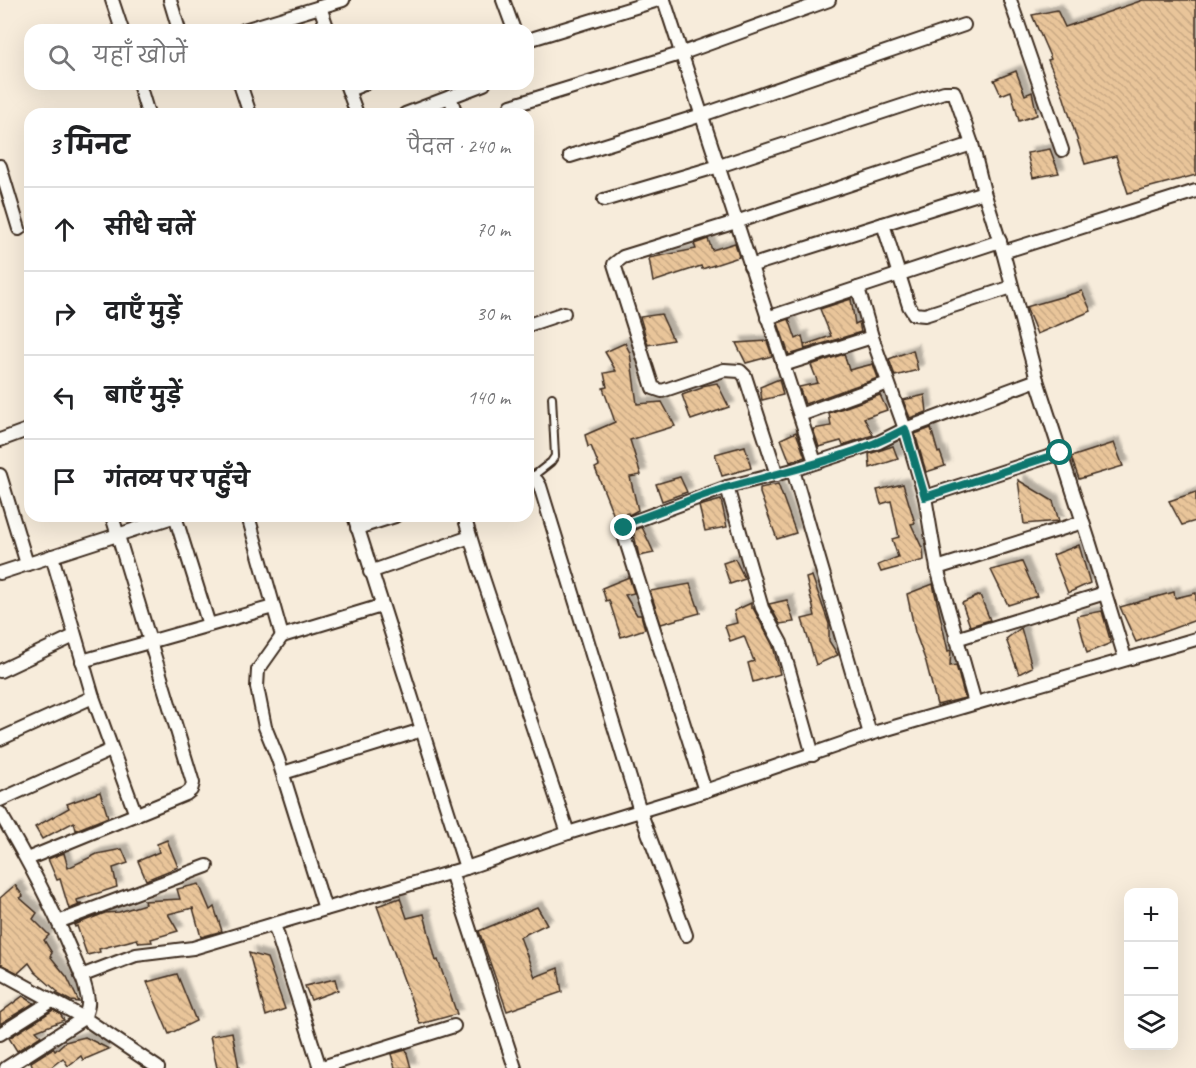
<!DOCTYPE html>
<html lang="hi">
<head>
<meta charset="utf-8">
<style>
	:root { --surface:#fff; --page:#f2f2f2; --text:#202124; --muted:#757577; --line:#e0e0e0 }
	body { margin:0; font-family:Caveat,"Playpen Sans Deva",sans-serif; background:var(--page); color:var(--text) }
	.controls { position:absolute; right:18px; bottom:18px; display:grid; overflow:hidden; border-radius:12px; box-shadow:0 6px 24px #0002 }
	.controls button { width:54px; height:54px; display:grid; place-items:center; padding:0; border:0; border-bottom:2px solid var(--line); background:var(--surface); color:var(--text); font:30px sans-serif }
	.stop { position:absolute; width:18px; height:18px; margin:-14px; border:4px solid #0f766e; border-radius:50%; background:#fff }
	.stop.end { background:#0f766e; border-color:#fff; box-shadow:0 2px 6px #0008 }
	.list { margin:0; padding:0; list-style:none }
	h2 { display:flex; justify-content:space-between; align-items:center; height:78px; margin:0; padding:0 24px; font-size:26px }
	h2 small { font-size:20px; font-weight:400; color:var(--muted) }
	.list li { display:grid; grid-template-columns:39px 1fr auto; gap:18px; align-items:center; box-sizing:border-box; height:84px; padding:0 24px; border-top:2px solid var(--line) }
	.list b { display:block; font-size:22px; white-space:nowrap }
	.list em { font-size:20px; font-style:normal; color:var(--muted) }
	.icon { flex:none; width:33px; height:33px; fill:none; stroke:currentColor; stroke-width:2; stroke-linecap:round; stroke-linejoin:round }
	.map { position:relative; flex:none; width:1196px; height:1068px; overflow:hidden }
	.search { position:absolute; background:var(--surface); box-shadow:0 6px 24px #0002; left:24px; top:24px; width:510px; height:66px; display:flex; align-items:center; gap:15px; box-sizing:border-box; padding:0 21px; border-radius:18px; color:var(--muted); font-size:22px }
	.panel { position:absolute; background:var(--surface); box-shadow:0 6px 24px #0002; left:24px; top:108px; width:510px; height:414px; border-radius:18px }
	.map>svg:first-child { display:block }
	.building { fill:url(#building-back-hatch); stroke:#3b2a1e; stroke-width:1.5; filter:url(#shadow) }
	.lines { fill:none; stroke-linecap:round; stroke-linejoin:round }
	.service-casing { stroke:#3b2a1e; stroke-width:10 }
	.minor-casing { stroke:#3b2a1e; stroke-width:16 }
	.service { stroke:#fdfcf7; stroke-width:6 }
	.minor { stroke:#fdfcf7; stroke-width:12 }
	.route { stroke:#0f766e; stroke-width:8 }
</style>
</head>
<body>
<div class="map">
<svg width="1196" height="1068" viewBox="0 0 1196 1068">
	<defs>
		<pattern id="building-back-hatch" width="6" height="6" patternUnits="userSpaceOnUse" patternTransform="scale(1.5)"><rect width="6" height="6" fill="#e9c59a"/><path d="M-1 5l2 2M0 0l6 6M5-1l2 2" fill="none" stroke="#c9a984"/></pattern>
		<filter id="shadow"><feDropShadow dx="5.5" dy="-5.5" stdDeviation="1.5" flood-color="#0004"/></filter>
	</defs>
	<rect width="100%" height="100%" fill="#f7ecdb"/>
	<filter id="ink" filterUnits="userSpaceOnUse"><feTurbulence type="fractalNoise" baseFrequency=".0167" numOctaves="2"/><feDisplacementMap in="SourceGraphic" scale="12" xChannelSelector="R" yChannelSelector="G"/><feConvolveMatrix kernelMatrix="1 2 1 2 8 2 1 2 1" color-interpolation-filters="sRGB"/></filter>
	<g filter="url(#ink)">
		<g class="building">
			<polygon points="1143,0 1196,0 1196,175 1128,193 1116,156 1085,164 1062,92 1048,60 1051,59 1032,15 1057,10 1065,27"/>
			<polygon points="1016,71 1025,95 1032,92 1037,115 1019,121 1011,91 1001,95 994,80"/>
			<polygon points="1050,149 1059,173 1033,178 1027,153"/>
			<polygon points="708,239 712,250 735,243 739,257 702,269 701,266 653,282 649,258 696,249 694,244"/>
			<polygon points="1082,291 1091,311 1037,334 1026,307"/>
			<polygon points="851,299 855,324 859,322 861,332 805,349 804,346 805,350 789,355 778,323 789,319 796,339 802,336 804,345 831,336 820,309"/>
			<polygon points="661,314 673,340 648,345 640,317"/>
			<polygon points="767,341 772,356 746,363 736,343"/>
			<polygon points="625,343 630,353 637,404 662,402 675,426 630,440 641,475 630,477 638,510 629,515 628,513 614,516 595,468 599,466 591,446 588,447 585,435 615,422 603,388 607,387 604,373 616,371 605,352"/>
			<polygon points="913,350 918,370 895,376 889,359"/>
			<polygon points="844,354 849,370 873,364 878,378 805,404 799,387 818,383 811,365"/>
			<polygon points="779,379 783,395 762,400 760,387"/>
			<polygon points="717,383 729,407 691,420 682,395 702,388 702,386"/>
			<polygon points="880,395 887,410 864,418 873,435 843,445 841,441 819,447 813,429 831,426 829,413"/>
			<polygon points="925,395 927,412 910,418 903,400"/>
			<polygon points="931,428 938,453 940,452 945,466 926,472 915,434"/>
			<polygon points="796,432 805,457 790,462 781,439"/>
			<polygon points="1114,443 1123,466 1079,479 1071,457"/>
			<polygon points="745,446 751,468 722,476 715,454"/>
			<polygon points="893,446 898,459 870,468 869,454"/>
			<polygon points="680,477 687,492 662,501 656,484"/>
			<polygon points="1018,480 1053,501 1059,521 1024,524"/>
			<polygon points="778,484 796,533 777,539 760,493 760,488"/>
			<polygon points="903,484 915,523 911,524 923,550 924,560 881,572 878,565 898,557 892,539 899,537 891,501 881,504 877,490"/>
			<polygon points="1196,492 1196,521 1182,525 1169,501"/>
			<polygon points="721,500 727,527 705,531 699,506"/>
			<polygon points="642,527 654,553 639,556 633,531"/>
			<polygon points="1079,545 1090,583 1068,593 1053,555"/>
			<polygon points="735,559 745,579 730,584 723,563"/>
			<polygon points="1022,562 1037,596 1008,605 991,570"/>
			<polygon points="812,576 829,624 829,641 838,655 816,665 802,619 815,616 806,578"/>
			<polygon points="629,577 634,593 625,595 637,615 641,615 645,629 621,637 609,600 606,601 602,588"/>
			<polygon points="690,584 700,613 661,624 650,591"/>
			<polygon points="933,584 948,651 951,650 950,666 956,665 965,698 937,705 926,662 915,632 907,594"/>
			<polygon points="1174,592 1175,598 1196,593 1196,620 1136,642 1120,607"/>
			<polygon points="980,595 990,620 970,626 962,603"/>
			<polygon points="787,600 794,622 780,624 769,604"/>
			<polygon points="751,603 751,608 753,608 773,646 780,674 753,682 748,663 754,661 744,636 730,641 725,626 737,623 734,611"/>
			<polygon points="1102,611 1111,643 1087,653 1077,616"/>
			<polygon points="1021,628 1032,667 1019,674 1006,639"/>
			<polygon points="100,792 108,817 76,830 74,822 42,839 35,827 69,808 67,804"/>
			<polygon points="167,840 178,867 146,880 138,861 159,852 157,844"/>
			<polygon points="122,849 128,863 113,868 117,887 77,900 78,904 82,904 69,909 60,879 57,880 48,859 64,853 68,868 97,854"/>
			<polygon points="199,884 210,910 214,907 222,931 201,937 193,908 168,914 178,931 151,939 152,942 139,943 137,939 99,949 100,952 87,955 77,926 75,927 74,925 105,913 119,912 145,904 144,901 180,899 177,889"/>
			<polygon points="15,885 23,896 20,898 37,913 33,919 49,935 44,940 52,953 50,956 67,977 79,1002 71,1001 56,993 58,992 35,972 29,963 18,973 0,964 0,898"/>
			<polygon points="400,898 407,918 424,914 436,961 438,960 457,1014 420,1024 377,906"/>
			<polygon points="537,907 547,924 520,937 535,977 558,968 562,992 507,1011 479,931"/>
			<polygon points="249,953 267,958 285,1009 266,1016"/>
			<polygon points="177,974 196,1021 169,1034 147,982"/>
			<polygon points="335,979 338,990 311,1000 305,986"/>
			<polygon points="23,996 34,1003 0,1024 0,1013"/>
			<polygon points="53,1010 60,1014 64,1020 36,1031 41,1036 17,1051 9,1038"/>
			<polygon points="232,1032 239,1068 217,1068 210,1036"/>
			<polygon points="85,1037 109,1049 83,1060 81,1056 68,1066 63,1058 50,1068 33,1068 31,1062 53,1048 55,1051 65,1042"/>
			<polygon points="406,1050 411,1068 395,1068 391,1054"/>
		</g>
		<g class="lines">
			<g class="service-casing">
				<polyline id="service" points="532,477 551,462 555,456 552,397"/>
			</g>
			<g class="minor-casing">
				<g id="minor">
					<polyline points="112,0 122,30"/>
					<polyline points="170,0 179,30"/>
					<polyline points="503,0 514,30"/>
					<polyline points="664,0 815,462"/>
					<polyline points="1010,0 1062,150"/>
					<polyline points="320,7 328,30"/>
					<polyline points="244,30 343,0"/>
					<polyline points="528,40 658,0"/>
					<polyline points="139,84 148,114"/>
					<polyline points="240,84 250,114"/>
					<polyline points="346,84 357,114"/>
					<polyline points="349,90 364,84"/>
					<polyline points="511,106 680,54 829,0"/>
					<polyline points="405,114 450,97"/>
					<polyline points="456,114 450,97 484,84"/>
					<polyline points="570,156 702,115 964,25"/>
					<polyline points="0,166 19,229"/>
					<polyline points="604,200 719,166 944,92 954,92 972,144 984,192 1003,252 1037,380 1090,544 1125,658"/>
					<polyline points="883,224 909,306 914,314 925,315 1012,287"/>
					<polyline points="1003,252 1196,191"/>
					<polyline points="750,266 984,192"/>
					<polyline points="858,288 872,337 905,429 925,497 937,568 975,703"/>
					<polyline points="767,318 1000,241"/>
					<polyline points="528,325 564,313"/>
					<polyline points="783,365 872,337"/>
					<polyline points="800,415 888,383"/>
					<polyline points="0,440 30,429"/>
					<polyline points="793,470 870,734"/>
					<polyline points="0,475 27,564"/>
					<polyline points="777,475 745,376 740,371 724,370 662,391 653,388 614,264 623,257 736,222 972,144"/>
					<polyline points="528,476 537,481 540,486 640,811 686,935"/>
					<polyline points="727,487 762,608 781,643 785,656 813,755"/>
					<polyline points="925,497 1060,453"/>
					<polyline points="175,516 209,625"/>
					<polyline points="248,516 282,636 381,606"/>
					<polyline points="354,516 466,868"/>
					<polyline points="464,516 479,566 568,833"/>
					<polyline points="357,528 395,516"/>
					<polyline points="52,556 93,697 136,815"/>
					<polyline points="937,568 1083,522"/>
					<polyline points="370,572 470,537"/>
					<polyline points="0,573 176,516"/>
					<polyline points="282,636 258,670 257,687 265,727 278,759 325,909"/>
					<polyline points="956,639 1105,593"/>
					<polyline points="82,661 273,607"/>
					<polyline points="0,671 74,636"/>
					<polyline points="0,739 93,697"/>
					<polyline points="283,773 422,730"/>
					<polyline points="705,791 624,535 624,528 627,524 727,487 793,470 879,442 905,429 1037,380"/>
					<polyline points="0,800 111,750"/>
					<path d="M0,813C26,857 50,902 70,949C77,965 86,983 88,1001C89,1008 86,1012 84,1018L6,1068"/>
					<polyline points="27,859 186,794 191,790 193,783 112,516"/>
					<polyline points="451,872 515,1068"/>
					<polyline points="58,922 207,866"/>
					<polyline points="0,972 84,1018 158,1068"/>
					<polyline points="81,976 136,955 193,948 274,924"/>
					<polyline points="0,1034 52,1001"/>
					<polyline points="319,1068 454,1026"/>
					<polyline points="320,1068 274,924 466,868 568,833 705,791 870,734 1196,639"/>
				</g>
			</g>
			<use href="#service" class="service"/>
			<use href="#minor" class="minor"/>
		</g>
	</g>
	<g class="lines" filter="url(#ink)">
		<path class="route" d="M624,528L633,521C665,510 697,496 729,487C787,471 851,458 905,429L925,497L1060,453"/>
	</g>
</svg>
<div class="controls">
<button>+</button>
<button>−</button>
<button><svg class="icon" aria-label="layers" viewBox="0 0 24 24"><path d="M12 4l9 5-9 5-9-5zM3 14l9 5 9-5"/></svg></button>
</div>
<div class="stop" style="left:1060px;top:453px"></div>
<div class="stop end" style="left:624px;top:528px"></div>
<div class="search"><svg class="icon" aria-label="search" viewBox="0 0 24 24"><circle cx="10" cy="10" r="6"/><path d="M15 15l6 6"/></svg>यहाँ खोजें</div>
<section class="panel">
<h2>3 मिनट<small>पैदल · 240 m</small></h2>
<ul class="list">
<li><svg class="icon" aria-label="ahead" viewBox="0 0 24 24"><path d="M12 20V5M6 11l6-6 6 6"/></svg><div><b>सीधे चलें</b></div><em>70 m</em></li>
<li><svg class="icon" aria-label="right" viewBox="0 0 24 24"><path d="M7 20v-9h11M14 6l5 5-5 5"/></svg><div><b>दाएँ मुड़ें</b></div><em>30 m</em></li>
<li><svg class="icon" aria-label="left" viewBox="0 0 24 24"><path d="M17 20v-9H6M10 6l-5 5 5 5"/></svg><div><b>बाएँ मुड़ें</b></div><em>140 m</em></li>
<li><svg class="icon" aria-label="arrive" viewBox="0 0 24 24"><path d="M6 21V4h12l-3 4 3 4H6"/></svg><div><b>गंतव्य पर पहुँचे</b></div></li>
</ul>
</section>
</div>
</body>
</html>
